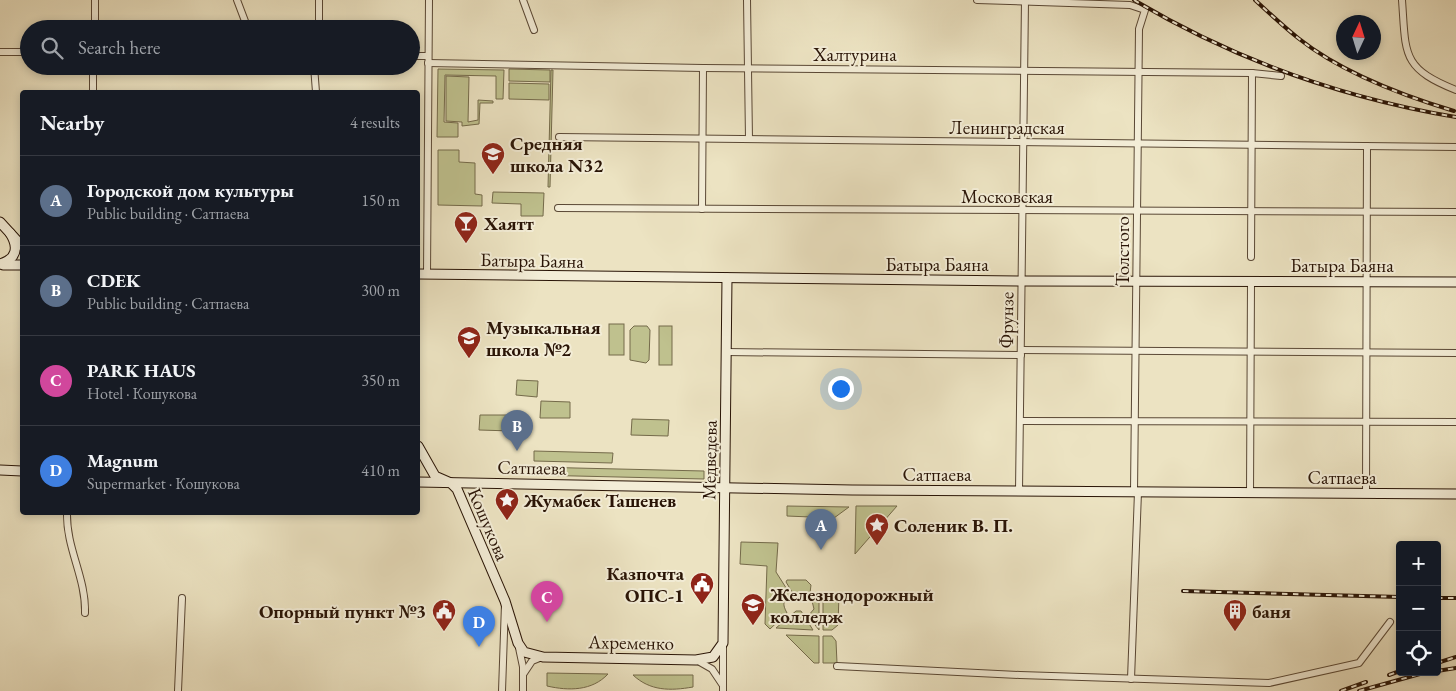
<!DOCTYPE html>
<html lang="en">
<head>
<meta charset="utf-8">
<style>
	:root { --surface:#171b24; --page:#242831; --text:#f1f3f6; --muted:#9ea1a6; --line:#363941; --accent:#db2777 }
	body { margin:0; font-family:"EB Garamond",serif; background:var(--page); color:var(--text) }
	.controls { position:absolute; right:15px; bottom:15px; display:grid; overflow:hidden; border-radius:5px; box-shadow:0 2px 8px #0003 }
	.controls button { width:45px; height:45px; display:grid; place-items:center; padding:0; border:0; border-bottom:1px solid var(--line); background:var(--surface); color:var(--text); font:25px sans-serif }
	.compass { position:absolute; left:1336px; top:15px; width:45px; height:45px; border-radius:50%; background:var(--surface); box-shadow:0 2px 8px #0003; rotate:4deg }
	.you { position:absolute; left:840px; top:388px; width:18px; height:18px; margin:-12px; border:4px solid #fff; border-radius:50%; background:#1a73e8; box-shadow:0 0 0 8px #1a73e833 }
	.badge { display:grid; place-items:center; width:32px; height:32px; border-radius:50%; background:var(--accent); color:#fff; font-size:16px; font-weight:700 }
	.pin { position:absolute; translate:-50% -41px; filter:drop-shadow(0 1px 2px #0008) }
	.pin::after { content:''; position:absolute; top:26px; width:18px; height:15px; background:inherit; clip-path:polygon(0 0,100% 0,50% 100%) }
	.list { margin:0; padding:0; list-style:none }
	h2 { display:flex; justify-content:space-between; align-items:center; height:65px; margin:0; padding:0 20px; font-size:21px }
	h2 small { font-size:16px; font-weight:400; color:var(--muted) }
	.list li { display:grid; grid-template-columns:32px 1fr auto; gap:15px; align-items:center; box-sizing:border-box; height:90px; padding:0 20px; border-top:1px solid var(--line) }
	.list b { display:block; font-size:19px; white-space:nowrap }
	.list p { margin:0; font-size:16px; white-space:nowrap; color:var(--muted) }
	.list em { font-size:16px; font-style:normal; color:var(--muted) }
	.icon { flex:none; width:28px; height:28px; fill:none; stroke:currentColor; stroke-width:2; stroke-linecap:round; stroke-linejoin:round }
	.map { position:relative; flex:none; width:1456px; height:691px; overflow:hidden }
	.search { position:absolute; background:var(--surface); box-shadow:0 2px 8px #0003; left:20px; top:20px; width:400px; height:55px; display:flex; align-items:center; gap:12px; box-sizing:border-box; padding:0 18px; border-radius:28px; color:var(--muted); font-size:19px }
	.panel { position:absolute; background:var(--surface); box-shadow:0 2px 8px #0003; left:20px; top:90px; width:400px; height:425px; border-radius:5px }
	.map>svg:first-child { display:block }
	.green { fill:#bfc18e; stroke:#746a4a }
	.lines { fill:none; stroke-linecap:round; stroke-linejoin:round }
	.street-casing { stroke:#5a4835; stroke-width:8 }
	.secondary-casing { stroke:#291406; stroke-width:11 }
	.street { stroke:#f3edd7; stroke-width:6 }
	.secondary { stroke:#f3edd7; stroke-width:9 }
	.rail-casing { stroke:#291406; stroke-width:4 }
	.rail { stroke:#f3edd7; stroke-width:2; stroke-dasharray:5.5; stroke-linecap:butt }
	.labels { text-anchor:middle; stroke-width:4; stroke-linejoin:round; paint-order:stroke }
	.street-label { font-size:19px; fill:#291406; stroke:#f3edd7 }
	.poi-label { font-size:19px; font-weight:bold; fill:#291406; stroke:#f3edd7; text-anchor:start }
</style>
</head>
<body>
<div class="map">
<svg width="1456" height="691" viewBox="0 0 1456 691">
	<rect width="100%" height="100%" fill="#ece3c2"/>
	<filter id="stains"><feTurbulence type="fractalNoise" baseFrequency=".004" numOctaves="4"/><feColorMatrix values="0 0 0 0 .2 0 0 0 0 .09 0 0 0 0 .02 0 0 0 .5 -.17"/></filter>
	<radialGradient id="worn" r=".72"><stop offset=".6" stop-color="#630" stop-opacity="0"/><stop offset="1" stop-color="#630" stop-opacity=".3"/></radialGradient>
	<g class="green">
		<polygon points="438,69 504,70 503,99 496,99 496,76 445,75 444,122 458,123 458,137 437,137"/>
		<polygon points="509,69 550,70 550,82 509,81"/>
		<polygon points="551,70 553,70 550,187 548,187"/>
		<polygon points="446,76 469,77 468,122 478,120 478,100 493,101 493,103 480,103 479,124 462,126 462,122 446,121"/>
		<polygon points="509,83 549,84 549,100 509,99"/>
		<polygon points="438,150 459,150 459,162 475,163 475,194 482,195 482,206 438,205"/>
		<polygon points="493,192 544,193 543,216 521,216 521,204 492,203"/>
		<rect x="609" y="324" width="15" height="31"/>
		<polygon points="634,326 647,326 650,330 649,360 646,363 630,360 630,330"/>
		<rect x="659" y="326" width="13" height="39"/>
		<polygon points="517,380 538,381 537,397 516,395"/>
		<polygon points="541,401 570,402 570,418 540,418"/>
		<polygon points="480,415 512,415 512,431 479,430"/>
		<polygon points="632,419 669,420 668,436 631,435"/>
		<polygon points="534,451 613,453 612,463 534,461"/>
		<polygon points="533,467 704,471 704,479 533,475"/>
		<polygon points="787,506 849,507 834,518 787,516"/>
		<polygon points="856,506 897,506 855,554"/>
		<path d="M741,542L778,543L776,572L790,594C783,601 782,604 787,613L770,629L765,624L767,566L740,564Z"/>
		<polygon points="787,580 806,580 811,585 810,593 802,600 797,600 786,582"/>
		<polygon points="816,593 819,593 819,630 808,616 814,609 811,597"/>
		<polygon points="823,593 839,594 838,625 832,630 823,630"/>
		<polygon points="796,611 801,611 813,630 776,628"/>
		<polygon points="786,635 819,636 819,663 814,663"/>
		<polygon points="823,636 832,636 836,641 837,663 823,663"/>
		<path d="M547,673L608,674C592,691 569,691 547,686Z"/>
		<path d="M633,675H693V687C670,691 650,691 633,675Z"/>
	</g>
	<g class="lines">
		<g class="street-casing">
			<g id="street">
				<polyline points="237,0 248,29"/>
				<polyline points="523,0 534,30"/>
				<polyline points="747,0 749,139"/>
				<polyline points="977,0 1130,5 1145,10 1139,29 1134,492"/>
				<path d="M1402,0C1406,54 1401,68 1456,90"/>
				<polyline points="95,29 95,0"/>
				<polyline points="319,29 319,0"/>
				<polyline points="0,52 29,52"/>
				<polyline points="411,56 428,56"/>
				<polyline points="428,63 703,68 1252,73 1281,76"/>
				<polyline points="314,66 316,92"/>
				<polyline points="93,92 93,66"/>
				<polyline points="559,137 1456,147"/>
				<polyline points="558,208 1456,212"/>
				<polyline points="702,209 703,68"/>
				<polyline points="1251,257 1252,73"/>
				<polyline points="427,274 429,0"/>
				<polyline points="1021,350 1456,353"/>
				<polyline points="726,352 1021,355"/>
				<polyline points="1020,421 1456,422"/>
				<polyline points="1019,491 1025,0"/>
				<polyline points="1250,493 1251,282"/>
				<polyline points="1366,493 1367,146"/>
				<path d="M67,512C66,549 86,577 85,613"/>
				<polyline points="519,648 523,667 523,691"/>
				<polyline points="698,661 712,669 722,684"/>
				<polyline points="837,666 1020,675 1269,683 1359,663 1390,622"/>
				<polyline points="524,673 532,661 542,657"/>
				<polyline points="1131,679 1138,492"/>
				<polyline points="178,691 182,598"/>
				<polyline points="502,691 505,604"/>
				<polyline points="723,691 723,643"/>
			</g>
		</g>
		<g class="secondary-casing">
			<g id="secondary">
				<polyline points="0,222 22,246"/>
				<path d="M0,264C17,259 19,247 10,233"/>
				<polyline points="3,265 22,265"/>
				<polyline points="418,274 1022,281 1456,282"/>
				<polyline points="418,446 435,476 451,483 457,489 505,601 518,643 524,652 543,657 696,660 713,657 723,643 727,278"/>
				<polyline points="0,470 22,471"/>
				<polyline points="418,482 852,490 1456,494"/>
			</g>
		</g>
		<use href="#street" class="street"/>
		<use href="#secondary" class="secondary"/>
		<g class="rail-casing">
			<g id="rail">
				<path d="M1134,0C1233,59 1343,98 1456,117"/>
				<path d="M1255,0C1269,13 1283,26 1298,38C1342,73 1401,95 1454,111"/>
				<polyline points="1183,591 1400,597"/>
				<polyline points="1437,598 1456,598"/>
				<polyline points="1437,663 1456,657"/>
				<polyline points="1437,671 1456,668"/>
				<polyline points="1389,675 1400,671"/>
				<polyline points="1341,691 1366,682"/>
				<polyline points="1359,691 1427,672"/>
			</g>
		</g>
		<use href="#rail" class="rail"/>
	</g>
	<defs>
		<g id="school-pin" transform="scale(1.25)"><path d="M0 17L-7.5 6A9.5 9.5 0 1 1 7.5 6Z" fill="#8f2418" stroke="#f3edd7"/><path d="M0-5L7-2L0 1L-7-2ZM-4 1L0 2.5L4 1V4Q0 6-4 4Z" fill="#fff"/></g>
		<g id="bar-pin" transform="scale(1.25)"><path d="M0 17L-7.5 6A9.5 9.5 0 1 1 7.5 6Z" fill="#8f2418" stroke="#f3edd7"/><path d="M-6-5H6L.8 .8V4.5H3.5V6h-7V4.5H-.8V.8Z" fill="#fff"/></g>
		<g id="sight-pin" transform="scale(1.25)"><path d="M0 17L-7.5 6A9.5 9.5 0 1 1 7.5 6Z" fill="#8f2418" stroke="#f3edd7"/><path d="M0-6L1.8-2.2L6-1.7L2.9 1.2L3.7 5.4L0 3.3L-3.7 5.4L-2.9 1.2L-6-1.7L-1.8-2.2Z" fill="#fff"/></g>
		<g id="civic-pin" transform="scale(1.25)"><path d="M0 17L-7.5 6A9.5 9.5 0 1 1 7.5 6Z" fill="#8f2418" stroke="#f3edd7"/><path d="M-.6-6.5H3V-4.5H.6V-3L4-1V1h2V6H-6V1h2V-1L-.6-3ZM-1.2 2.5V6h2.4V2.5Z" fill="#fff"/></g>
		<g id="university-pin" transform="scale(1.25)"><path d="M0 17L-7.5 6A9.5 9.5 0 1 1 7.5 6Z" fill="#8f2418" stroke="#f3edd7"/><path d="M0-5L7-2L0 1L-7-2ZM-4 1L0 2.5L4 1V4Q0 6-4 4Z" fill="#fff"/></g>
		<g id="building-pin" transform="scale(1.25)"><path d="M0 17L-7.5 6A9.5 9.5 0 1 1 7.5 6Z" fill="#8f2418" stroke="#f3edd7"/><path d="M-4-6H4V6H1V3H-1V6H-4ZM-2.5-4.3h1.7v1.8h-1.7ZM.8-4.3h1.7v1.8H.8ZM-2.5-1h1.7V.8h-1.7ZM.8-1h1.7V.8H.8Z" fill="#fff"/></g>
	</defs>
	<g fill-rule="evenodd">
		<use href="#school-pin" x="493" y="154"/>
		<use href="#bar-pin" x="466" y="223"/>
		<use href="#school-pin" x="469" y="338"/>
		<use href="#sight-pin" x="507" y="500"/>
		<use href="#sight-pin" x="877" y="525"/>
		<use href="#civic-pin" x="702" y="584"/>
		<use href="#university-pin" x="753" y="605"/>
		<use href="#civic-pin" x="444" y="611"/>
		<use href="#building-pin" x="1235" y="611"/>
	</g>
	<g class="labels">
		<g class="street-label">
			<text x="855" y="61">Халтурина</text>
			<text x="1007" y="134">Ленинградская</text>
			<text x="1007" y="203">Московская</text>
			<text transform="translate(1122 251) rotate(-90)" y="7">Толстого</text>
			<text transform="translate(532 260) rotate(1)" y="7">Батыра Баяна</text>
			<text x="937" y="271">Батыра Баяна</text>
			<text x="1342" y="272">Батыра Баяна</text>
			<text transform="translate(1006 320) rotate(-89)" y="7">Фрунзе</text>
			<text transform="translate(709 460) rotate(-89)" y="7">Медведева</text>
			<text transform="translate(532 467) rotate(1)" y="7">Сатпаева</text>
			<text x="937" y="481">Сатпаева</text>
			<text x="1342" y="484">Сатпаева</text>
			<text transform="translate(489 524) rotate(67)" y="7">Кошукова</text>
			<text transform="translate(631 642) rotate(1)" y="7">Ахременко</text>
		</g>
		<g class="poi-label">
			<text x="510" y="150">Средняя<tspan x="510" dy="22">школа N32</tspan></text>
			<text x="484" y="230">Хаятт</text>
			<text x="486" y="334">Музыкальная<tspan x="486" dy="22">школа №2</tspan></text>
			<text x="524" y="507">Жумабек Ташенев</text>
			<text x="894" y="532">Соленик В. П.</text>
			<text x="684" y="580" text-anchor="end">Казпочта<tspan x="684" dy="22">ОПС-1</tspan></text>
			<text x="770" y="601">Железнодорожный<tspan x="770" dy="22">колледж</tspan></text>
			<text x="426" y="618" text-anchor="end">Опорный пункт №3</text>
			<text x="1252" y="618">баня</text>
		</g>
	</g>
	<rect width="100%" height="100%" filter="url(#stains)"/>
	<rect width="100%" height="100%" fill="url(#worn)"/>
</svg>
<div class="controls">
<button>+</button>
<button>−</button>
<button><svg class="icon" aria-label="locate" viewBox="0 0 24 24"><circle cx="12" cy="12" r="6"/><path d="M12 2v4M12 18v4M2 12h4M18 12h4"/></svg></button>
</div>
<svg class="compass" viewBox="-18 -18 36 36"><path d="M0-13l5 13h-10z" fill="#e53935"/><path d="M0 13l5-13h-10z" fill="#9ea1a6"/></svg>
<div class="you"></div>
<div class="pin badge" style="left:821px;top:550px;background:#5c6f8a">A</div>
<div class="pin badge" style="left:517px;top:451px;background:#5c6f8a">B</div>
<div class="pin badge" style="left:547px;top:622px;background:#d1479c">C</div>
<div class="pin badge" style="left:479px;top:647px;background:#3f7fe0">D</div>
<div class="search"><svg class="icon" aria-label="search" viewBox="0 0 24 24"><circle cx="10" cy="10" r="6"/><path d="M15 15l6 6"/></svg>Search here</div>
<section class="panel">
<h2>Nearby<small>4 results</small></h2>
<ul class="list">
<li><span class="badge" style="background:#5c6f8a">A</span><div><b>Городской дом культуры</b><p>Public building · Сатпаева</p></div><em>150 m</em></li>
<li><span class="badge" style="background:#5c6f8a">B</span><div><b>CDEK</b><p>Public building · Сатпаева</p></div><em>300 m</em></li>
<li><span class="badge" style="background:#d1479c">C</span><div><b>PARK HAUS</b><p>Hotel · Кошукова</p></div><em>350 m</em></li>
<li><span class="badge" style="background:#3f7fe0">D</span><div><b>Magnum</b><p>Supermarket · Кошукова</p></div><em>410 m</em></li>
</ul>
</section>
</div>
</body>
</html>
